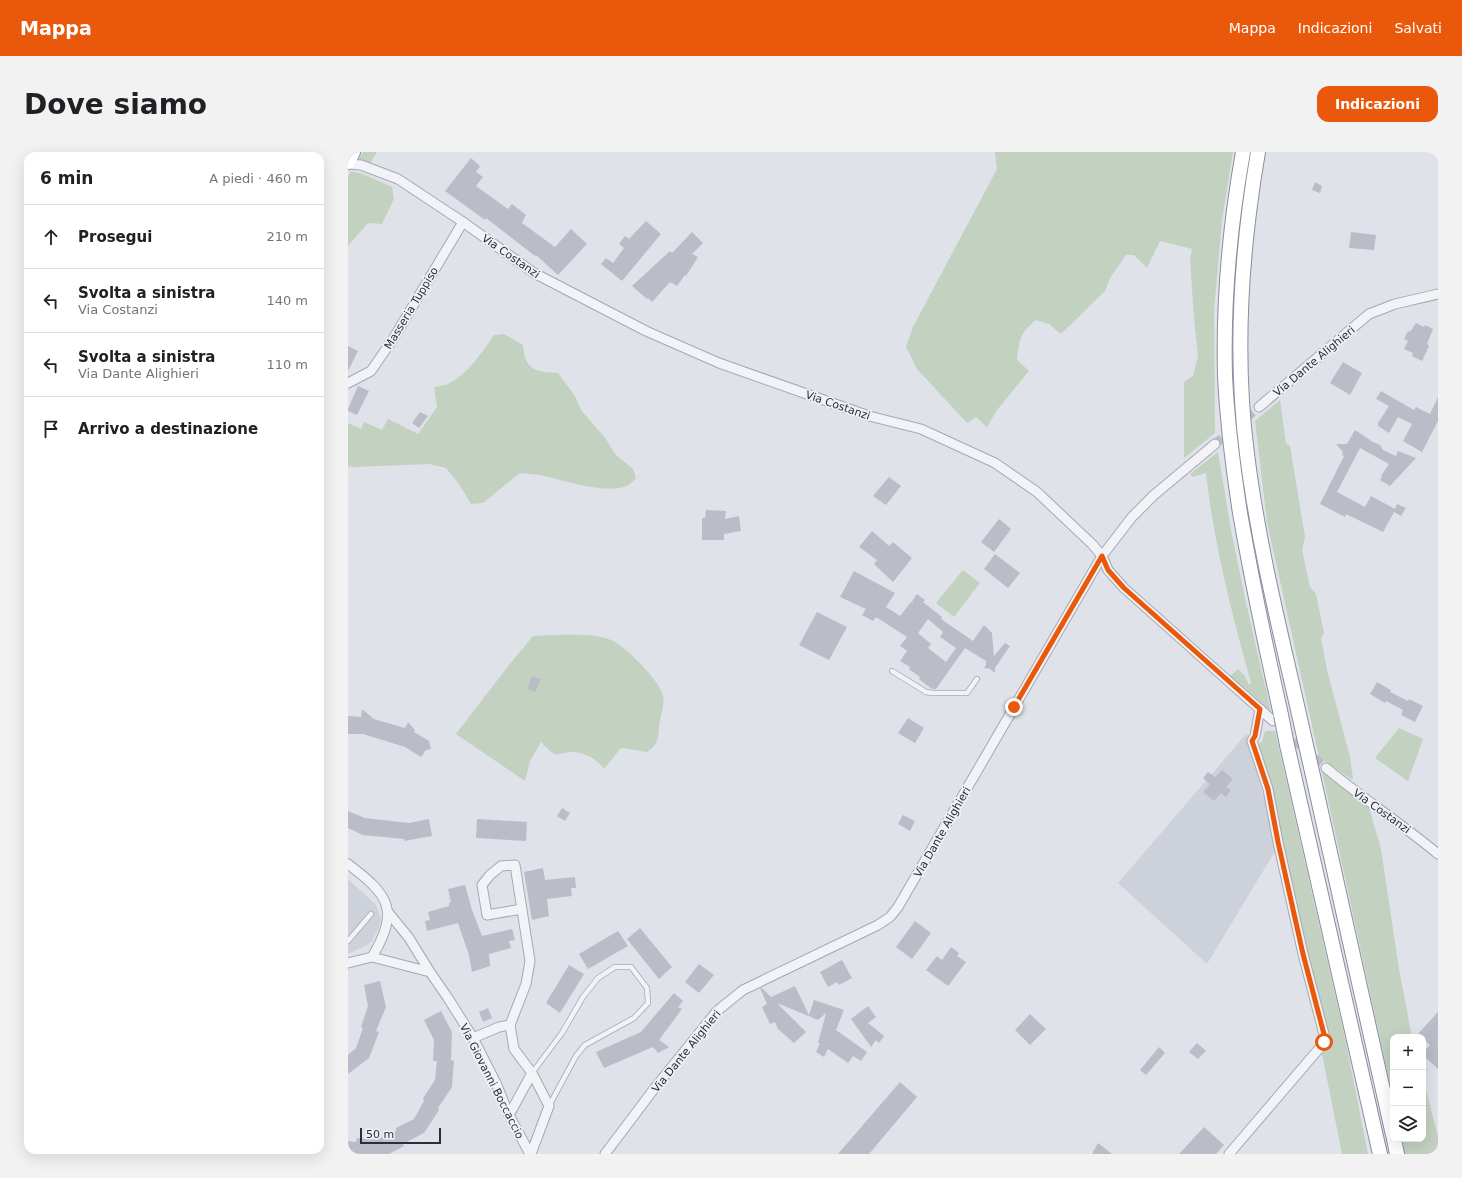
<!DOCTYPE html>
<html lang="it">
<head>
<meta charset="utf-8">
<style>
	:root { --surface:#fff; --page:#f2f2f2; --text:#202124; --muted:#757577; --line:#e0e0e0; --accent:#ea580c }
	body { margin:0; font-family:"DejaVu Sans",sans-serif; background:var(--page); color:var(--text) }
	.controls { position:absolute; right:12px; bottom:12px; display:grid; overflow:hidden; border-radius:8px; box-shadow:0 4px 16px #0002 }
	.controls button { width:36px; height:36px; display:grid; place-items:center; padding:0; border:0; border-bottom:1px solid var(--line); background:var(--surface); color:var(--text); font:20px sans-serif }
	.scale { position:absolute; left:12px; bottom:10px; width:81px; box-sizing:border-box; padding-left:4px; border:2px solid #292e3e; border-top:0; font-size:11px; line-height:14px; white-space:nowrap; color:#292e3e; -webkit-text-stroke:3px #eff1f6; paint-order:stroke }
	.stop { position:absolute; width:12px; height:12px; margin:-9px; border:3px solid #ea580c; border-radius:50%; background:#fff }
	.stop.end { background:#ea580c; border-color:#fff; box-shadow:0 1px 4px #0008 }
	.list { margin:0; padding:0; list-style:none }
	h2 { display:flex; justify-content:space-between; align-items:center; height:52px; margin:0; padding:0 16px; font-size:17px }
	h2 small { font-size:13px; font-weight:400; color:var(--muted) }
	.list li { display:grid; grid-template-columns:26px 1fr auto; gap:12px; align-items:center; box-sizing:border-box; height:64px; padding:0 16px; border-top:1px solid var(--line) }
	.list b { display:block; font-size:15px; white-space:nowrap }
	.list p { margin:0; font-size:13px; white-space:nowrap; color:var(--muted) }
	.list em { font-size:13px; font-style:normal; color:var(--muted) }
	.icon { flex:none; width:22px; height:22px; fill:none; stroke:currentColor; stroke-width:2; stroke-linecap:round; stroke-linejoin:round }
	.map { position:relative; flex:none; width:1090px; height:1002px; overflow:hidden; border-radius:12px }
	header { display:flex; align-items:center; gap:24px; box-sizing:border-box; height:56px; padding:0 20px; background:var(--accent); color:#fff }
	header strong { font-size:19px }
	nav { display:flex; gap:22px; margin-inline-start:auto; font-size:14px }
	.intro { display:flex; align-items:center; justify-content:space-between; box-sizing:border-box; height:96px; padding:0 24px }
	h1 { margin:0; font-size:28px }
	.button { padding:10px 18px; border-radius:12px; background:var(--accent); color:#fff; font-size:14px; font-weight:700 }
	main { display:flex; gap:24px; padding:0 24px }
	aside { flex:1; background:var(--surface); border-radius:12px; box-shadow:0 4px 16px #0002 }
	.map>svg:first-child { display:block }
	.built { fill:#cdd1da }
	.green { fill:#c3d1c1 }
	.building { fill:#babdc7; fill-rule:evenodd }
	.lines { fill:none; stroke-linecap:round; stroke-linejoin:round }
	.minor-tunnel { stroke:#bbbec6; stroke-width:9; stroke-dasharray:9 4.5; stroke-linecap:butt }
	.service-casing { stroke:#a5a8b2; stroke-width:6 }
	.minor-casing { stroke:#a5a8b2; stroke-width:11 }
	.trunk-casing { stroke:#878e9e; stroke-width:16 }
	.service { stroke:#f2f3f6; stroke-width:4.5 }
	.minor { stroke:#f2f3f6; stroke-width:9 }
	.trunk { stroke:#fff; stroke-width:14 }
	.trunk-bridge-casing { stroke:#878e9e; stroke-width:16; stroke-linecap:butt }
	.trunk-bridge { stroke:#fff; stroke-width:14 }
	.route { stroke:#ea580c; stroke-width:5 }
	.labels { text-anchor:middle; stroke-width:3.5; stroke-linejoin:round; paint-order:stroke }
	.street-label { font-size:11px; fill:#292e3e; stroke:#eff1f6 }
</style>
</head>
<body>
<header>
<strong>Mappa</strong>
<nav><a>Mappa</a><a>Indicazioni</a><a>Salvati</a></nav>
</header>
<div class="intro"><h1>Dove siamo</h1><a class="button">Indicazioni</a></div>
<main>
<aside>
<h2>6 min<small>A piedi · 460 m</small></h2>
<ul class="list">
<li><svg class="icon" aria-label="ahead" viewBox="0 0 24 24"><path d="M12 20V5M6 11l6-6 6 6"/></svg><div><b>Prosegui</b></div><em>210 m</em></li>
<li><svg class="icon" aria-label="left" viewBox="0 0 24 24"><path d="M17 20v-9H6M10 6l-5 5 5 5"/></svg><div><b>Svolta a sinistra</b><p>Via Costanzi</p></div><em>140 m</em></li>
<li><svg class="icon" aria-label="left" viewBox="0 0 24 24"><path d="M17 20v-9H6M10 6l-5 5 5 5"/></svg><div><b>Svolta a sinistra</b><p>Via Dante Alighieri</p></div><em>110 m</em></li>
<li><svg class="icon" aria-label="arrive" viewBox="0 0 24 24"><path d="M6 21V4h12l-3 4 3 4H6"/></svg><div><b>Arrivo a destinazione</b></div></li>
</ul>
</aside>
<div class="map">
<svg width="1090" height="1002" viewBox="0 0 1090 1002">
	<rect width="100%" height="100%" fill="#dfe2e8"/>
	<g class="built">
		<polygon points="899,581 929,696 859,812 770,731"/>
		<polygon points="0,727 28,753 33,767 31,775 24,789 19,793 0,802"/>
	</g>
	<g class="green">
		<polygon points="15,0 29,0 22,11 10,8"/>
		<path d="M647,0H885L874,68L866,159L867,281L836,306V230L845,224L850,204L846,166L842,107L844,97L812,89L799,116L786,103H778L762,126L757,139L713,182L701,172L688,168C672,181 671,188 669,208L681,219L649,258L639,275L628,265L619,271L569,217L558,195L565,175L649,17Z"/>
		<polygon points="3,19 15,22 44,35 46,47 34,72 20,71 0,94 0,24"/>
		<path d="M156,182L175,193C177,218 187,220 210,221L227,244L233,258L258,287L267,302L285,317L288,326C285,329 281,334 276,335C253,341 219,329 196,324C188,322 180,322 172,321L135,351L123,352L111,332L98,316L81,312L6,315L0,314V271L13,277L16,270L34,278L40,267L70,282L89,255L86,235C91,234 97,234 102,231C121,221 134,200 146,183Z"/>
		<polygon points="932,248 938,291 942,294 957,385 954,398 962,435 968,442 976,481 973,486 979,518 1002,605 1005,627 1003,627 971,605 919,370 907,269"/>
		<path d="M870,300L883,378L897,446L924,564C917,559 913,551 907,545C899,537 888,533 880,526L890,517L897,524L901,533L903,531C884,462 866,393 858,321L845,325L842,322Z"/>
		<polygon points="615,418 632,431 606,465 588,451"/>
		<path d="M207,483C223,483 250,481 265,489C279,496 312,529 315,544C317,551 313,562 312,569C309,583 313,591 299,600L273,596L256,617C251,608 234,599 224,600C219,600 213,603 208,602C202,601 197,594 193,590L182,609L177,629L108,582L161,513L185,484Z"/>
		<polygon points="1051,576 1075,587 1060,629 1027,606"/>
		<path d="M917,579H927L998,891L1020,1002H994L974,902C990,892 975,862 970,849L909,594L914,589Z"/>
		<polygon points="974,620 1021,656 1033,697 1051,817 1064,885 1045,885 1045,946"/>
		<polygon points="1075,927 1090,984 1090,1002 1057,1002 1054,987 1075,987"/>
	</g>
	<g class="building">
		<polygon points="123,6 132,14 128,20 135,25 128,34 160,57 164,52 178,63 174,71 207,95 223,77 239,92 210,123 188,103 187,104 138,66 137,68 97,39"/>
		<polygon points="967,30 974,34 972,41 964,38"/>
		<polygon points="298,69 313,82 274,129 253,112 258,106 265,111 276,96 271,92 277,84 281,87"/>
		<polygon points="344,80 355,91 344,102 350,105 338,124 337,123 329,134 322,130 304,150 300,146 299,147 284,134 322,99 324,101"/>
		<polygon points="1003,80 1028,83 1026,98 1001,96"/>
		<polygon points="1068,171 1076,175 1077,173 1085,177 1079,192 1081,194 1074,209 1064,204 1065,201 1056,197 1060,189 1056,187 1060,179 1062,180"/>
		<polygon points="0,194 10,199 0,219"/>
		<polygon points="995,210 1014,221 1002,243 982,231"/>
		<polygon points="10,234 21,239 9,263 0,259 0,257"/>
		<polygon points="1033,239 1066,258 1068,255 1082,262 1090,245 1090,269 1074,300 1055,289 1064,272 1050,265 1041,281 1030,274 1030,271 1041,254 1028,247"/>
		<polygon points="72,260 80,264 71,276 64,271"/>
		<polygon points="1007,278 1025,290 1032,293 1035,298 1048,304 1050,299 1068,306 1042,334 1032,328 1034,325 1033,324 1041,312 1012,296 989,340 1017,355 1023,344 1047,357 1049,352 1058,356 1053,364 1046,360 1035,380 998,362 997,365 972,352 996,304 994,303 995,300 988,292 999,292"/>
		<polygon points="541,325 553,334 538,353 525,344"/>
		<polygon points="358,358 378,359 377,367 391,364 393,379 376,382 376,388 354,388 354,366 357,366"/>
		<polygon points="651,367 663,377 646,400 633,390"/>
		<polygon points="524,379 541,394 545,390 564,406 545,430 526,412 529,408 511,395"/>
		<polygon points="647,402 672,421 660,436 636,417"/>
		<path d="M506,419L547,441L538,455L552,464L563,450L566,451L564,449L569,442L577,448L575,450L594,465L593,467L625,489L636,473L644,481L646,504L657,491L662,494L647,516V521L642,517L636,516L638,513V509L617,496L588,537H584L571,527L572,525L561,517L562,515L552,509L559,499L552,494L559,485L528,465L525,469L514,463L518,457L492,445ZM580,467L595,480L592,485L608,496L598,510L580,496L583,492L570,481Z"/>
		<polygon points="469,460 499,475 481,508 451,493"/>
		<polygon points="184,524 193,527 187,540 179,537"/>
		<polygon points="1029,530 1043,538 1042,540 1060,549 1061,547 1075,554 1067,570 1053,563 1055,558 1038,549 1037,551 1022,542"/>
		<polygon points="14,557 26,567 57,576 60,570 67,578 66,580 81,589 83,597 78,598 73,605 57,595 15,582 0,582 0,564 13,565"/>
		<polygon points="560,566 576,576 567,591 550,581"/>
		<polygon points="874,618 885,627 878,635 883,638 878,645 873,641 866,649 855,640 862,632 855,626 860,620 867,625"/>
		<polygon points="214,656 222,661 217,669 209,664"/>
		<polygon points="0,659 17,666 61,671 81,667 84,684 56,689 56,687 15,683 0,676"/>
		<polygon points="555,663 567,669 562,679 550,672"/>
		<polygon points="129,667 179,670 178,689 128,686"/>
		<polygon points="195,716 197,728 227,725 228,736 223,736 224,744 199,747 201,764 184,768 176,720"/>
		<polygon points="117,733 124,758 134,784 164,777 167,788 161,789 163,796 141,802 142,814 124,820 121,803 110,771 79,779 77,769 82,768 80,760 101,754 101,751 103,750 100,737"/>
		<polygon points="567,769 583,781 564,807 548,795"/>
		<polygon points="292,776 324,815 311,827 279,787"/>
		<polygon points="270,779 280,794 240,817 231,802"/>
		<polygon points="603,795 611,801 609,804 618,810 600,834 578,818 589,804 594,808"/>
		<polygon points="494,808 504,826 491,833 489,830 480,835 472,820"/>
		<polygon points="351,812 366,823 351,841 337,830"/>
		<polygon points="221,813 236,822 212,861 198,851"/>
		<polygon points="32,829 38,855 28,879 31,880 21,906 0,922 0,903 8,896 15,876 13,875 20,854 16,833"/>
		<polygon points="447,834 461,863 466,848 496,858 488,878 519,900 513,909 505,904 500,911 480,897 476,905 468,900 472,891 470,891 478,861 470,868 429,851 458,880 446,891 430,877 427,870 422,872 414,855 419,852 412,836 414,836 423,845"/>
		<polygon points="326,841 335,849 330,855 334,857 311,888 321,895 310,901 305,895 256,916 248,900 293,880"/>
		<polygon points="520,854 528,865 520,871 536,884 531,891 528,888 523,895 503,867"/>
		<polygon points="140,856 144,866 135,870 131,860"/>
		<polygon points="93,859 104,880 103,908 106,909 104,935 90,956 91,958 76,981 55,992 56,994 41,1002 0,1002 0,989 8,990 9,986 29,988 48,979 48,976 66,967 76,949 75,946 87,928 89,909 85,909 86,888 76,868"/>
		<polygon points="1090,860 1090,917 1075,903 1075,901 1082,893 1070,882"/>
		<polygon points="682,862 698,877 682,893 667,878"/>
		<polygon points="849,891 858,899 850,907 841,900"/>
		<polygon points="811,895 817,901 798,923 792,918"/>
		<polygon points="552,930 569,945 521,1002 490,1002"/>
		<polygon points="856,975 876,993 868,1002 831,1002"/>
		<polygon points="750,991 764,1002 744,1002"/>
	</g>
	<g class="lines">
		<g class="minor-tunnel">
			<polyline points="867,292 911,255"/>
			<polyline points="936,579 978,616"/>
		</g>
		<g class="service-casing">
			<g id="service">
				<polyline points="544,519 578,540 584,541 619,541 629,527"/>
				<polyline points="0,789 23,762"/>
				<polyline points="184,921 214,881 235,845 250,826 267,815 283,815 299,836 300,851 286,866 237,893 228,904 201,954"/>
			</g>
		</g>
		<g class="minor-casing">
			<g id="minor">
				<polyline points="0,12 13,13 50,27 115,70 186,121 298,179 371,211 521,264 573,277 647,311 689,340 744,392 754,404 760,418 776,436 925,569"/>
				<polyline points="0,231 23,219 45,187 115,70"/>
				<polyline points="911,255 1021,162 1047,152 1090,142"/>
				<path d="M978,616C1014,646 1054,672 1090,702"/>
				<path d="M0,712C41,743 52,758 24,805"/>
				<polyline points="174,757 139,763 134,733 142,723 153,714 167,713 182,809 178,832 162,873 166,897 184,921 201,954 183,1002"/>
				<polyline points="40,760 61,786 82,820 100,846 125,886 148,931 161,963 182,1002"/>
				<polyline points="0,811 24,805 82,820"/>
				<polyline points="125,886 151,875 162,873"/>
				<polyline points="161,963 184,921"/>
				<polyline points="257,1002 306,937 369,859 395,838 530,773 542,765 550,755 754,404 784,365 806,343 867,292"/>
				<polyline points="881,1002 969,899 975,893 977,886 955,802 930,690 920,637 904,589 907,584 912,557"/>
			</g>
		</g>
		<g class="trunk-casing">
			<g id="trunk">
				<path d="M895,0C882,73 875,148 877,223C879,269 885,315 892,361C904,429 918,496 933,563"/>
				<path d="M910,0C893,99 886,201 899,302C911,399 936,494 957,589"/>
				<polyline points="0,10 5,0"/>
				<polyline points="939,593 1032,1002"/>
				<polyline points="963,615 1045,983"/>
				<polyline points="1046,987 1049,1002"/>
			</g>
		</g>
		<use href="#service" class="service"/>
		<use href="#minor" class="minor"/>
		<use href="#trunk" class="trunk"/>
		<g class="trunk-bridge-casing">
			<g id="trunk-bridge">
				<polyline points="933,563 939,593"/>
				<polyline points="957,589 963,615"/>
			</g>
		</g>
		<use href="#trunk-bridge" class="trunk-bridge"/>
	</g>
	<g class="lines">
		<polyline class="route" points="666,555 754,404 760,418 776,436 912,557 907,584 904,589 920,637 930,690 955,802 977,886 976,890"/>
	</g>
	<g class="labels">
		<g class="street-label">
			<text transform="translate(163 104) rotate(35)" y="4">Via Costanzi</text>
			<text transform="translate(63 156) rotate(-59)" y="4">Masseria Tuppiso</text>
			<text transform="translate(966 209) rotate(-40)" y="4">Via Dante Alighieri</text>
			<text transform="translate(490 253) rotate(19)" y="4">Via Costanzi</text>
			<text transform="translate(1034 659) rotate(36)" y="4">Via Costanzi</text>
			<text transform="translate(594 680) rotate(-60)" y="4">Via Dante Alighieri</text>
			<text transform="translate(338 899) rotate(-51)" y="4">Via Dante Alighieri</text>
			<text transform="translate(144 929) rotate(63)" y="4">Via Giovanni Boccaccio</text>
		</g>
	</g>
</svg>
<div class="controls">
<button>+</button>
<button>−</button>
<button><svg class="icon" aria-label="layers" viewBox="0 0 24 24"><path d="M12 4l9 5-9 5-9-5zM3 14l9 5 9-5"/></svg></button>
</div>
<div class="scale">50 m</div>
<div class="stop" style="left:976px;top:890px"></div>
<div class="stop end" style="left:666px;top:555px"></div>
</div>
</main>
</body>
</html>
